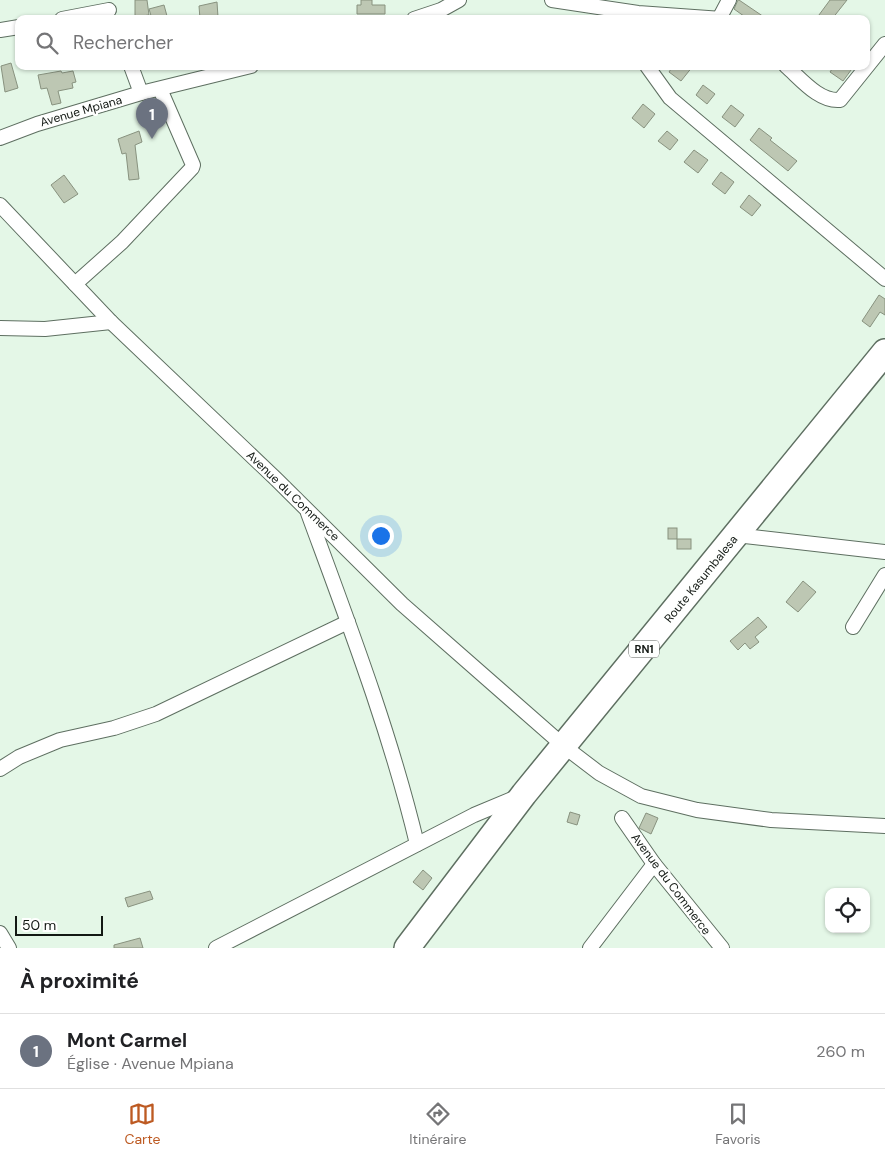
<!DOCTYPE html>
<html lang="fr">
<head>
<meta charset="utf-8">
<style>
	:root { --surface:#fff; --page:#f2f2f2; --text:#202124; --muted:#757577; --line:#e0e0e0; --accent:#bd5a22 }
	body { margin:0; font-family:"DM Sans",sans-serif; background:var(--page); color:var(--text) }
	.controls { position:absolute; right:15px; bottom:15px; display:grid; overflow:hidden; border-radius:10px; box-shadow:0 1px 4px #0004 }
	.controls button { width:45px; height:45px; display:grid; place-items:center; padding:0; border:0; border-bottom:1px solid var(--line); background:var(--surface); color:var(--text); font:25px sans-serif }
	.scale { position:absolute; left:15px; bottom:12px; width:88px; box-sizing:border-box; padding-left:5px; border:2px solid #131914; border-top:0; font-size:14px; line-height:18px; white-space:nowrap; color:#131914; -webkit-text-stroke:4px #fefffe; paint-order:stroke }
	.you { position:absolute; left:380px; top:535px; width:18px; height:18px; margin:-12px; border:4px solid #fff; border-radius:50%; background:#1a73e8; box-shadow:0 0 0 8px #1a73e833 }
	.badge { display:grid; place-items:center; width:32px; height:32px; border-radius:50%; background:var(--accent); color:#fff; font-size:16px; font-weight:700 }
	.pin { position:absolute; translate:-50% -41px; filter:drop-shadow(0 1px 2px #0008) }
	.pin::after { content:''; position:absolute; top:26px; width:18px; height:15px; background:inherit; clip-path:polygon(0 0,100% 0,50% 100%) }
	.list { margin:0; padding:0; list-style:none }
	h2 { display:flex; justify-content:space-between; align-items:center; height:65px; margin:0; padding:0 20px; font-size:21px }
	h2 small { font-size:16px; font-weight:400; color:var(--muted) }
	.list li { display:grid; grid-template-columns:32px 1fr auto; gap:15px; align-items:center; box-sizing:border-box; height:75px; padding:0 20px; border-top:1px solid var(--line) }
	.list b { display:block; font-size:19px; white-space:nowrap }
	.list p { margin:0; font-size:16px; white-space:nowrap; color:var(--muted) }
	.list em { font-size:16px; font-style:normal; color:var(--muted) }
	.icon { flex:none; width:28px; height:28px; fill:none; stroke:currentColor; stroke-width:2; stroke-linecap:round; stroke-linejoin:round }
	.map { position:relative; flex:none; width:885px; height:948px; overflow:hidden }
	.search { position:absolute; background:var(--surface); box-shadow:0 1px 4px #0004; left:15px; right:15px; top:15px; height:55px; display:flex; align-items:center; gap:12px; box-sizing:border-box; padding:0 18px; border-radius:10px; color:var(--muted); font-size:19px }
	.sheet { height:140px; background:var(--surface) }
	nav { display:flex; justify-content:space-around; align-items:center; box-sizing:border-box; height:70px; border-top:1px solid var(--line); background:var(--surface); font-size:14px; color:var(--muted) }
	nav a { display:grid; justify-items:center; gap:2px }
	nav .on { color:var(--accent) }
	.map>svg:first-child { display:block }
	.building { fill:#bdc7b3; stroke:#88927f }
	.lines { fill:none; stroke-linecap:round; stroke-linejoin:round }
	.street-casing { stroke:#5e6f61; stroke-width:16 }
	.highway-casing { stroke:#5e6f61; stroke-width:28 }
	.street { stroke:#fff; stroke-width:14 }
	.highway { stroke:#fff; stroke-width:25 }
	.labels { text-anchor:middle; stroke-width:4.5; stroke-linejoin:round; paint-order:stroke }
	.shield { fill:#fefffe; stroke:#5a5e5a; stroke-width:1 }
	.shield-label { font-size:11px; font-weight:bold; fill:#131914 }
	.street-label { font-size:12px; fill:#131914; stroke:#fefffe }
</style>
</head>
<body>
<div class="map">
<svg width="885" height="948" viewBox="0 0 885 948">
	<rect width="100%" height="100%" fill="#e4f7e7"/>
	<g class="building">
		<polygon points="135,0 147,0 149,15 135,17"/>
		<polygon points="361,0 372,0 372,5 385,5 385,14 357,14 357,5 361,5"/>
		<polygon points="738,0 739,0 767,19 748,19 734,9"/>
		<polygon points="830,0 847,0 832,19 816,19"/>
		<polygon points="217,2 218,17 200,19 199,6"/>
		<polygon points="164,5 167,16 152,19 149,9"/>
		<polygon points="11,63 18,88 5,92 1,66"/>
		<polygon points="673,66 693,66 681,81 669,72"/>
		<polygon points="834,66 854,66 843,81 830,72"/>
		<polygon points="61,71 62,73 73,71 76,82 72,83 73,88 58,91 61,103 52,105 47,88 41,89 38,75"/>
		<polygon points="703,85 715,94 707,104 696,95"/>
		<polygon points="643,104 655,114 644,128 632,118"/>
		<polygon points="731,105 744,115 735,127 722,117"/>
		<polygon points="759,128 772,138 770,140 797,161 788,171 750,140"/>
		<polygon points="139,131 142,142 135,145 139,179 129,180 126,153 122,154 118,139"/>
		<polygon points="667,131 678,140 670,150 658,141"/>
		<polygon points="694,150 708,160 698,173 684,162"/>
		<polygon points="721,172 734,182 725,194 712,184"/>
		<polygon points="64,175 78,194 64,203 51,185"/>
		<polygon points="749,195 761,205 752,216 740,207"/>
		<polygon points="879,295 885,299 885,315 880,312 870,327 862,321"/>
		<rect x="668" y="528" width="9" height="11"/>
		<rect x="677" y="539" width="14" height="10"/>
		<polygon points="803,581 816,592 798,612 786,602"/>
		<polygon points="758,617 767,627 755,637 759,642 750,649 745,643 738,650 730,641"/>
		<polygon points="570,812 580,815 577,825 567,822"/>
		<polygon points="646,813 658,818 651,834 639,828"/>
		<polygon points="423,870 432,878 423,890 413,882"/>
		<polygon points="150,891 153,899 128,907 125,898"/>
		<polygon points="140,938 143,948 114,948 114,945"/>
	</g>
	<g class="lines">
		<g class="street-casing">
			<g id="street">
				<polyline points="552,0 638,13 722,19"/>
				<polyline points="720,17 729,0"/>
				<polyline points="62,19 109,10"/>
				<polyline points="414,19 441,10 459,0"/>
				<polyline points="0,30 19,27"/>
				<polyline points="131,66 141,93"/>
				<polyline points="647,66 670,98 885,279"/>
				<path d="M786,66C801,79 819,102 840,100L885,44"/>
				<polyline points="0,138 37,124 141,93 251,66"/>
				<polyline points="0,205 111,322 276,479 402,604 565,747 599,773 641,796 697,810 771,820 885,826"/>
				<polyline points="75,284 122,242 192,168 193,165 160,89"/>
				<polyline points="0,328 45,329 111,322"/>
				<path d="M308,513C348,622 390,731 417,844"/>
				<polyline points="736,535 885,552"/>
				<polyline points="853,627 885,575"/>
				<polyline points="0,769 19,757 60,740 114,728 156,714 348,622"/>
				<polyline points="622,818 654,864 722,948"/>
				<polyline points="0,933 9,948"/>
				<polyline points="216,948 474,815 517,797"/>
				<polyline points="590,948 654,864"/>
			</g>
		</g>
		<g class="highway-casing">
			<polyline id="highway" points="407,948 524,794 885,352"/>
		</g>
		<use href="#street" class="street"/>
		<use href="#highway" class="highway"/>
	</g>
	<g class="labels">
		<rect class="shield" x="629" y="640.5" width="30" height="17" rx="4"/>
		<g class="shield-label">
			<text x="644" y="653">RN1</text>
		</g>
		<g class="street-label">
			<text transform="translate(81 111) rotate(-16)" y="4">Avenue Mpiana</text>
			<text transform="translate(293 496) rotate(44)" y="4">Avenue du Commerce</text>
			<text transform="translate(701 579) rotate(-51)" y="4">Route Kasumbalesa</text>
			<text transform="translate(671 884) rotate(53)" y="4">Avenue du Commerce</text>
		</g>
	</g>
</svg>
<div class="controls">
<button><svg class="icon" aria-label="locate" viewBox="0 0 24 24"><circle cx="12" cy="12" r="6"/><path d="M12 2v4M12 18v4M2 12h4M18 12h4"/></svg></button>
</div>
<div class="scale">50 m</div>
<div class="you"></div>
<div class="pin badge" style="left:152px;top:139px;background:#6b7280">1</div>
<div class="search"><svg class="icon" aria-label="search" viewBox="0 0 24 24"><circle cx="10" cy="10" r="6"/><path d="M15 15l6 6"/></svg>Rechercher</div>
</div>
<section class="sheet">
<h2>À proximité<small></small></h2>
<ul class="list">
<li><span class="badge" style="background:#6b7280">1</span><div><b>Mont Carmel</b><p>Église · Avenue Mpiana</p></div><em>260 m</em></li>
</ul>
</section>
<nav>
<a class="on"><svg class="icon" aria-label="map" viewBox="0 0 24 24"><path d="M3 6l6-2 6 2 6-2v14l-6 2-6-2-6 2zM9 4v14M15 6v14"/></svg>Carte</a>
<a><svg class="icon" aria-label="directions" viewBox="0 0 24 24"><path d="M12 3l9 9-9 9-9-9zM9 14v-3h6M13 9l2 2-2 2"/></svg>Itinéraire</a>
<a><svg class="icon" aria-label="saved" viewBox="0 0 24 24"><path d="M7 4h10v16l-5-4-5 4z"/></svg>Favoris</a>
</nav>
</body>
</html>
